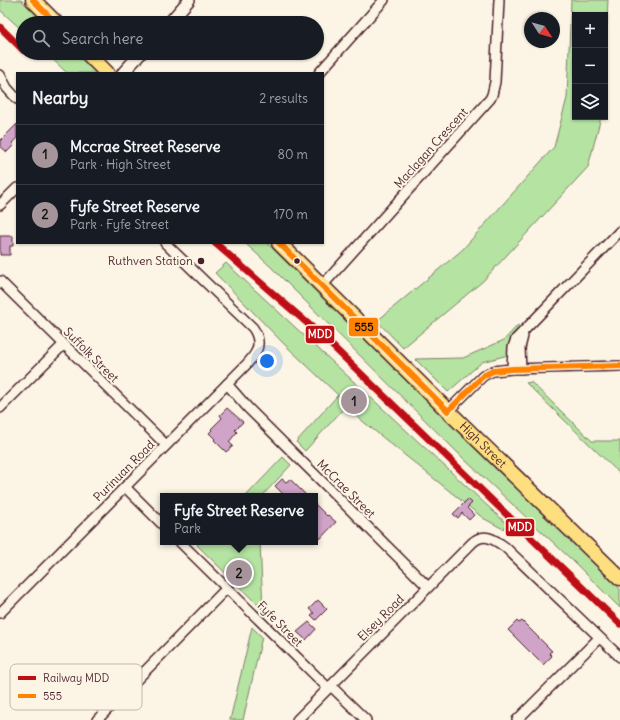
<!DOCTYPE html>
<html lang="en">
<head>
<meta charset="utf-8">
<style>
	:root { --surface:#171b24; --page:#242831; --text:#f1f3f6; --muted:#9ea1a6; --line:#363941; --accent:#a6949b }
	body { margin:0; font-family:Delius,sans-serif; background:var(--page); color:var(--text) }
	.controls { position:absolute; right:12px; top:12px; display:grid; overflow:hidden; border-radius:0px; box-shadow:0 1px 3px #0004 }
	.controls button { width:36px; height:36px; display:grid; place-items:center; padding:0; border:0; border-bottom:1px solid var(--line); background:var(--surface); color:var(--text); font:20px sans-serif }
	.compass { position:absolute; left:524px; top:12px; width:36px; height:36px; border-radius:50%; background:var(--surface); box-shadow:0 1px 3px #0004; rotate:126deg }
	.you { position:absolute; left:267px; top:361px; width:14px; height:14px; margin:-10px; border:3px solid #fff; border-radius:50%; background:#1a73e8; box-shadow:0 0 0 6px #1a73e833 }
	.badge { display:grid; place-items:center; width:26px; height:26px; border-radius:50%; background:var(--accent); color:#111; font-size:13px; font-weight:700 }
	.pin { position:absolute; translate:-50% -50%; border:2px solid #fff; box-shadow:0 1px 4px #0006 }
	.popup { position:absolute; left:160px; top:493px; width:158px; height:52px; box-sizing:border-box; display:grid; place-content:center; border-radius:0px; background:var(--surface); filter:drop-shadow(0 1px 3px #0005); font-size:13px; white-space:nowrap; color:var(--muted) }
	.popup b { font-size:15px; color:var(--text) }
	.popup::after { content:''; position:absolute; left:50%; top:100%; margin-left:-8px; border:8px solid transparent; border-top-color:var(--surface) }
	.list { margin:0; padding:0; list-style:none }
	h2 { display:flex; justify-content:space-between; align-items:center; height:52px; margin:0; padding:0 16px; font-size:17px }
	h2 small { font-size:13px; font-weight:400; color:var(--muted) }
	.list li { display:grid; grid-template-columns:26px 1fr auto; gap:12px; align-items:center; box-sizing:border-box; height:60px; padding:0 16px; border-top:1px solid var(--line) }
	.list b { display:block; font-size:15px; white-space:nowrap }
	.list p { margin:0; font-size:13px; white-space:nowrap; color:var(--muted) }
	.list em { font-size:13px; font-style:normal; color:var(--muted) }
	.icon { flex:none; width:22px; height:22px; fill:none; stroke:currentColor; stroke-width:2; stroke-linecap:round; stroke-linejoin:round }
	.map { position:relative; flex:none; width:620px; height:720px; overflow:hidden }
	.search { position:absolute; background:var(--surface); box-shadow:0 1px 3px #0004; left:16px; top:16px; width:308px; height:44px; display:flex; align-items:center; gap:10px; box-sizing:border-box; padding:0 14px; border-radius:22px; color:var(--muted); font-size:15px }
	.panel { position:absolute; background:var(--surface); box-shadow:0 1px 3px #0004; left:16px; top:72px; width:308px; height:172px; border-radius:0px }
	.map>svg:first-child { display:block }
	.green { fill:#b4e3a2; stroke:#7f8166 }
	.building { fill:#d0a4c8; stroke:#4a1f2b }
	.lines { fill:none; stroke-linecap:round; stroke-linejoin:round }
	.minor-casing { stroke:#4a1f2b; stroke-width:12 }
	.tertiary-casing { stroke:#4a1f2b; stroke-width:14 }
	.primary-casing { stroke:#4a1f2b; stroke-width:17 }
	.minor { stroke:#fcf5e5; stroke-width:9 }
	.tertiary { stroke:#fcf5e5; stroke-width:11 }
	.primary { stroke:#fedf80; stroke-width:14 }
	.bus-1-casing { stroke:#fcf5e5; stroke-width:9 }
	.bus-1 { stroke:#ff8200; stroke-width:6 }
	.rail-1-casing { stroke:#fcf5e5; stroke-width:10 }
	.rail-1 { stroke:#be1014; stroke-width:7 }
	.poi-dot { fill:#4a1f2b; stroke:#fcf5e5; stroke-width:1.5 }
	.labels { text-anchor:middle; stroke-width:4; stroke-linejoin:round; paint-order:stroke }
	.street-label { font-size:12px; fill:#4a1f2b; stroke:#fcf5e5 }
	.poi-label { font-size:12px; fill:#4a1f2b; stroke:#fcf5e5; text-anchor:end }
	.key { fill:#fcf5e5; stroke:#c7b5ad; stroke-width:1 }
	.key-label { font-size:11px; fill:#4a1f2b }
	.line-badge { stroke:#fcf5e5; stroke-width:1.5 }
	.badge-label { font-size:11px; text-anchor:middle; font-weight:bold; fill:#fff }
	.pale-badge-label { font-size:11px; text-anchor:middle; font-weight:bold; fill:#111 }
</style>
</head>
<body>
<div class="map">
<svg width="620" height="720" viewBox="0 0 620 720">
	<rect width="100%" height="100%" fill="#fcf5e5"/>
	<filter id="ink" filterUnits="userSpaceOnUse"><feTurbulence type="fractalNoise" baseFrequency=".025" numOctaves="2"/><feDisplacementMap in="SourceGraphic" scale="8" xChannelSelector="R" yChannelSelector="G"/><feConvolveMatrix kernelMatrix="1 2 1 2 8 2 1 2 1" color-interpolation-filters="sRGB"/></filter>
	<g filter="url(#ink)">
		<g class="green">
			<polygon points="0,0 21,0 45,23 23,23 23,31 0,10"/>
			<polygon points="571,0 608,0 605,58 605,15 575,15 575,117 601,117 588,167 483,281 403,348 377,321 462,250 554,147 567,98"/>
			<polygon points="46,53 76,53 96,73 67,73"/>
			<polygon points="245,243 267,243 428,402 620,589 620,608 574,562 465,460 271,267"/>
			<polygon points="226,263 507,524 503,529 483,518 345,407 305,451 296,442 338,395 283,343 215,273"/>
			<polygon points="518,325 521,328 509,350 508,355 482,362 448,392 415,359 463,358 504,340"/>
			<polygon points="531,382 592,441 620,441 620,474 526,383"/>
			<polygon points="283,457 291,465 262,496 246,496"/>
			<polygon points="200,542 260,542 263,610 197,545"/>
			<polygon points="252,627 262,637 243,720 230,720"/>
		</g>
		<g class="building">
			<polygon points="17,124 17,138 12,143 14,145 7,152 0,146 0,141"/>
			<polygon points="0,236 13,236 13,246 10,246 10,255 0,255"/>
			<polygon points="227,408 243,422 235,430 237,432 229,442 233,446 226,452 214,440 215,439 209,433 212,430 211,429 222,418 220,415"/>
			<polygon points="282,479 286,482 290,479 307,496 285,496 275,486"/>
			<polygon points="468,499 472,503 467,508 474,515 469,520 462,513 458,518 453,514"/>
			<polygon points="315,504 327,516 328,515 336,522 320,539 315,534"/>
			<polygon points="318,600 327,609 316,620 311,615 314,613 309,609"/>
			<polygon points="517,621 519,623 522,621 552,651 549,653 552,656 543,665 508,630"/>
			<polygon points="309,622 316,629 306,640 297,632"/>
		</g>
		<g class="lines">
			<g class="minor-casing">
				<g id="minor">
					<polyline points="319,73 384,0"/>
					<polyline points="0,75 7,88 17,99"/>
					<polyline points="0,205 17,188"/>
					<polyline points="0,281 166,445"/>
					<polyline points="322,286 490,99 492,95 495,82 499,0"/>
					<polyline points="512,369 513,347 516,339 620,231"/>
					<polyline points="521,369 520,348 523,336"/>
					<polyline points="227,384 248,408 428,587"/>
					<polyline points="0,408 63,345"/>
					<polyline points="448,411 483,376 493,371 512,369 620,366"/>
					<polyline points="125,487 163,525"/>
					<polyline points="180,542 325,685 334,689 366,720"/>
					<path d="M0,613L242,369C254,357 265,346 253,328L165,243"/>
					<polyline points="97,720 227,588"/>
					<path d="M297,720L472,543C484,532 494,539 505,547L620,657"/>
					<polyline points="517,720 599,638"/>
				</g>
			</g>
			<g class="tertiary-casing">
				<g id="tertiary">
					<polyline points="169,23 189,0"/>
					<polyline points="123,73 141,53"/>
				</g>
			</g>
			<g class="primary-casing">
				<g id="primary">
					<polyline points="33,0 56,23"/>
					<polyline points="87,53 107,73"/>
					<path id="s1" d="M279,243L448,411L620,578"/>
				</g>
			</g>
			<use href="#minor" class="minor"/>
			<use href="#tertiary" class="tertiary"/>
			<use href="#primary" class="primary"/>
			<g class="bus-1-casing">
				<g id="bus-1">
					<polyline points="33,0 56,23"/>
					<polyline points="279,243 448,411"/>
					<polyline points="448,411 483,376 493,371 512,369 620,366"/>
				</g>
			</g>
			<use href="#bus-1" class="bus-1"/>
			<g class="rail-1-casing">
				<g id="rail-1">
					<polyline points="0,27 23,50"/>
					<polyline points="215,243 321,335 620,624"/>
				</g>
			</g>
			<use href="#rail-1" class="rail-1"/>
		</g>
	</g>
	<g class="poi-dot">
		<circle cx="201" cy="261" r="4"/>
		<circle cx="297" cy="261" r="3.5"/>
	</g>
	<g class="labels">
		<g class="street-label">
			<text transform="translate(431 148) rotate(-48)" y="4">Maclagan Crescent</text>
			<text transform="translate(91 355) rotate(45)" y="4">Suffolk Street</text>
			<text dy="4" stroke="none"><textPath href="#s1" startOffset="287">High Street</textPath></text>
			<text transform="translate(124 471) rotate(-45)" y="4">Purinuan Road</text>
			<text transform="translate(346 489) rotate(45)" y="4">McCrae Street</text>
			<text transform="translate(381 618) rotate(-45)" y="4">Elsey Road</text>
			<text transform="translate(280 624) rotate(45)" y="4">Fyfe Street</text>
		</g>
		<g class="poi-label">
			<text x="193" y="265">Ruthven Station</text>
		</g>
	</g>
	<rect x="10" y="664" width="132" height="46" rx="6" class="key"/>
	<rect x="18" y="676" width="18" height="4" fill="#be1014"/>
	<rect x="18" y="694" width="18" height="4" fill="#ff8200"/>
	<g class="key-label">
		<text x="43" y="682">Railway MDD</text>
		<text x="43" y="700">555</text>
	</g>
	<g class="line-badge">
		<rect x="348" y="317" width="31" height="20" rx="4" fill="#ff8200"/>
		<rect x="305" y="325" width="30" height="19" rx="4" fill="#be1014"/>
		<rect x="505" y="518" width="30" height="19" rx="4" fill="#be1014"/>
	</g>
	<g class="badge-label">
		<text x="320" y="338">MDD</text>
		<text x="520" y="531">MDD</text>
	</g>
	<g class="pale-badge-label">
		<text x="364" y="331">555</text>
	</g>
</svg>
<div class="controls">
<button>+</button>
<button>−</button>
<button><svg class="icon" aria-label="layers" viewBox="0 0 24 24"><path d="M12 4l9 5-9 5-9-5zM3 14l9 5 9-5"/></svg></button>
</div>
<svg class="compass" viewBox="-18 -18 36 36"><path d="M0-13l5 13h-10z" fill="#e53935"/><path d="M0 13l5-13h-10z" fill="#9ea1a6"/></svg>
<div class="you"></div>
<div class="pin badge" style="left:354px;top:401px">1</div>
<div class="pin badge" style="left:239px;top:573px">2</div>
<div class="popup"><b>Fyfe Street Reserve</b>Park</div>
<div class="search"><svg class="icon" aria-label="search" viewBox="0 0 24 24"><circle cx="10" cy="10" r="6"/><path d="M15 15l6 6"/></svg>Search here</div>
<section class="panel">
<h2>Nearby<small>2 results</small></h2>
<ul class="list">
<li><span class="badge">1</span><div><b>Mccrae Street Reserve</b><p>Park · High Street</p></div><em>80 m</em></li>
<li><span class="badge">2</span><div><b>Fyfe Street Reserve</b><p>Park · Fyfe Street</p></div><em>170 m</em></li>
</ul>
</section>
</div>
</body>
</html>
